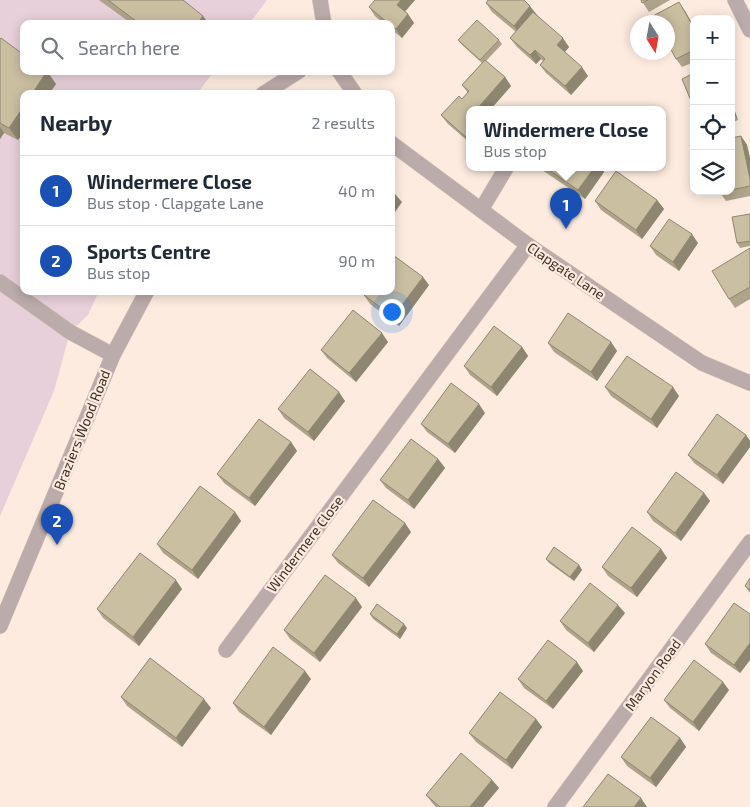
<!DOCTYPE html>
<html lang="en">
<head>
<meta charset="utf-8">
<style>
	:root { --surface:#fff; --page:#f2f2f3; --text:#1f2937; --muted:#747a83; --line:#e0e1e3; --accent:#317385 }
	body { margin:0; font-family:"Exo 2",sans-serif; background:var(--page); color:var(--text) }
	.controls { position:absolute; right:15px; top:15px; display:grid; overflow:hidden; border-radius:10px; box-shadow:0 2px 12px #0003 }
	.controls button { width:45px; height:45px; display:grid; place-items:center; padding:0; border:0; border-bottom:1px solid var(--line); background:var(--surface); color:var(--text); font:25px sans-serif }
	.compass { position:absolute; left:630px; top:15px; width:45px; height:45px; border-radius:50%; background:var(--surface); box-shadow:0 2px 12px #0003; rotate:169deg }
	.you { position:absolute; left:391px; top:311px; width:18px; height:18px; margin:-12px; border:4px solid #fff; border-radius:50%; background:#1a73e8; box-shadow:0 0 0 8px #1a73e833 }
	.badge { display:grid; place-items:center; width:32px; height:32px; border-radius:50%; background:var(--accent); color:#fff; font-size:16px; font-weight:700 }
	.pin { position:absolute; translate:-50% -41px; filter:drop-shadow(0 1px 2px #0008) }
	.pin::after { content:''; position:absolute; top:26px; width:18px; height:15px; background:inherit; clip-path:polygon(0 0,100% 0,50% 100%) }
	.popup { position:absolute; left:466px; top:106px; width:200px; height:65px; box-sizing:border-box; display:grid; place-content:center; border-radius:10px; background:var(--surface); filter:drop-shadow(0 1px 4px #0005); font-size:16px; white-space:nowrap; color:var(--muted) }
	.popup b { font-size:19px; color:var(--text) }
	.popup::after { content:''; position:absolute; left:50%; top:100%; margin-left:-10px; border:10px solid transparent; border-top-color:var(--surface) }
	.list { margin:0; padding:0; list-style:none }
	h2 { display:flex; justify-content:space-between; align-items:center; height:65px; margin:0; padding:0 20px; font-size:21px }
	h2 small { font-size:16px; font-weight:400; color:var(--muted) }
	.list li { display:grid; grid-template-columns:32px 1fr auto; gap:15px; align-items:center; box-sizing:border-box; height:70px; padding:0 20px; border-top:1px solid var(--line) }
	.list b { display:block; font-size:19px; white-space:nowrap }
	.list p { margin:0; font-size:16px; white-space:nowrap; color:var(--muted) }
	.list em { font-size:16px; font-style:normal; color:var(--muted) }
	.icon { flex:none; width:28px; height:28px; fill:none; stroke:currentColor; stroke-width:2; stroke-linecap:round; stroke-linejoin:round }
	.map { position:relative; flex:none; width:750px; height:807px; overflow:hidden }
	.search { position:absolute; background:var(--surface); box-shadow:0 2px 12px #0003; left:20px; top:20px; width:375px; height:55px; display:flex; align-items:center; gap:12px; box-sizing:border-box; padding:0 18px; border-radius:10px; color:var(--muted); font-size:19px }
	.panel { position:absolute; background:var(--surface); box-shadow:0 2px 12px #0003; left:20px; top:90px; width:375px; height:205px; border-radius:10px }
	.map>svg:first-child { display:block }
	.green { fill:#e7d0d9 }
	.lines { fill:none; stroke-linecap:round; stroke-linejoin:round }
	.service-casing { stroke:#d6c6bb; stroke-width:16 }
	.minor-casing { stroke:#d6c6bb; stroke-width:16 }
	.tertiary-casing { stroke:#d6c6bb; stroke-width:16 }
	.service { stroke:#bbabaa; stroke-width:15 }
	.minor { stroke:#bbabaa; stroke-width:15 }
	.tertiary { stroke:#bbabaa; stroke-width:15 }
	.wall { fill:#afa48b }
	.shaded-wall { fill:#8e8671 }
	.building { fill:#cbbfa2; stroke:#8e8671 }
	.labels { text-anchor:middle; stroke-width:4.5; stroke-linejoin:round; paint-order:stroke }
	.street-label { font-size:14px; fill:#3c3129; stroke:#fdebdf }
</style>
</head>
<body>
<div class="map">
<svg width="750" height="807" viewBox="0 0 750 807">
	<rect width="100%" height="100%" fill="#fdebdf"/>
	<polygon class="green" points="0,0 267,0 249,24 24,24 24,71 214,71 197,94 24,94 24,291 99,291 88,315 70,332 54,391 0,516"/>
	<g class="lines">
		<g class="service-casing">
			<g id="service">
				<polyline points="481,210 506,168"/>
				<polyline points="0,282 70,332 113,355"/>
			</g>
		</g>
		<g class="minor-casing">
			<g id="minor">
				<polyline points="320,0 324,24"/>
				<polyline points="735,0 750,30"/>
				<polyline points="226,650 528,245"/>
				<polyline points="555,807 750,542"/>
			</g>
		</g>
		<g class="tertiary-casing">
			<g id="tertiary">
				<polyline points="339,71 355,94"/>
				<polyline points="263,94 299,71"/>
				<polyline points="391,143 528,245 702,363 750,383"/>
				<polyline points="0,626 113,355 147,291"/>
			</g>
		</g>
		<use href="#service" class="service"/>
		<use href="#minor" class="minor"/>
		<use href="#tertiary" class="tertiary"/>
	</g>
	<g class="wall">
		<polygon points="99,0 183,0 209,24 132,24"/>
		<polygon points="415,0 405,11 414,23 402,38 391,29 391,24 384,24 375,16 369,7"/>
		<polygon points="641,0 670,0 649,12"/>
		<polygon points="486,3 537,15 569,47 565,52 588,76 571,95 546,73 540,65 543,61 541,59 536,64 517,47 510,38 516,32 492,12"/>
		<polygon points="685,11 694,27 694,62 682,67 676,59"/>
		<polygon points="0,40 56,84 49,94 24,94 18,140 4,133 0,139"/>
		<polygon points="458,40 499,40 502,44 486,61 505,77 511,86 490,110 470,110 470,143 448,124 441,115 462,99 468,93 462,85 482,63 461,44"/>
		<polygon points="731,101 738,120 731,123"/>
		<polygon points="741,136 747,145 750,158 750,196 726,201 719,191 731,191 731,138"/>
		<polygon points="541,168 601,168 604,172 585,199 542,170"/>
		<polygon points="657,200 664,209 642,239 601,210 595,201"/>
		<polygon points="750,214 750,246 740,248 737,243"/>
		<polygon points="698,243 679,271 656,255 650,246"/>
		<polygon points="750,248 750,299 735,308 729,299"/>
		<polygon points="429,285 399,326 370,304 364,295"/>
		<polygon points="388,342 356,382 327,358 321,350"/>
		<polygon points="611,342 617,351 597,381 554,352 548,343"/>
		<polygon points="522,347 528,356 497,396 470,375 464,366"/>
		<polygon points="605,387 679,396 657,428 611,396"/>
		<polygon points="345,401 314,441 284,418 278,409"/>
		<polygon points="485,413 455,453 427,432 421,424"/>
		<polygon points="746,435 750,441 750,447 723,484 694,463 688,455"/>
		<polygon points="291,442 297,451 255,506 224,483 217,474"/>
		<polygon points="438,459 445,468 414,509 386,488 380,480"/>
		<polygon points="704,493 710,501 681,541 653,521 647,512"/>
		<polygon points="235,512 241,521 198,579 163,553 157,544"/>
		<polygon points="411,532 369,587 338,563 332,555"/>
		<polygon points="661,549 667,558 637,597 608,576 602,567"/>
		<polygon points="546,559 579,565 582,570 574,581 549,563"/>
		<polygon points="750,578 750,593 745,586"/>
		<polygon points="182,589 139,646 103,618 97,609"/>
		<polygon points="362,607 320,662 290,639 284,630"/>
		<polygon points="625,613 594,652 566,630 560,621"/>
		<polygon points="370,614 407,628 400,639 373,619"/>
		<polygon points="750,614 750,660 740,673 711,653 705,644"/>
		<polygon points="583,671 553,709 524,688 518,679"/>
		<polygon points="311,679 271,735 239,712 233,703"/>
		<polygon points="729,690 699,731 670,708 664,700"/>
		<polygon points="121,697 211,708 182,747 127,706"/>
		<polygon points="536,719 542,727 512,769 476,742 469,733"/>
		<polygon points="680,738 686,747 656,787 627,766 621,757"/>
		<polygon points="492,780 499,788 483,807 436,807 433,804 426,795"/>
	</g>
	<g class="shaded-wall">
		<polygon points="401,0 415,0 403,14 397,5"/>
		<polygon points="679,2 685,11 694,27 694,28"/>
		<polygon points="530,6 537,15 520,35 514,26"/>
		<polygon points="408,14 414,23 402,38 396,29"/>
		<polygon points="203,16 209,24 197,24"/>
		<polygon points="563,38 569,47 563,54 557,45"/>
		<polygon points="535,50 541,59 536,64 530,55"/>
		<polygon points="582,67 588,76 571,95 565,86"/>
		<polygon points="47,71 56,84 49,94 32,94"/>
		<polygon points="505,77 511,86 490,110 476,110"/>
		<polygon points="731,101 738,120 732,111"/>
		<polygon points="24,106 24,132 18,140 9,128"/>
		<polygon points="0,127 4,133 0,139"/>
		<polygon points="741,136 747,145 750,158 750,179"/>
		<polygon points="594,168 601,168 604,172 585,199 578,190"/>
		<polygon points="395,194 402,202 391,218 391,200"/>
		<polygon points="657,200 664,209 642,239 636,230"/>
		<polygon points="692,234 698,243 679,271 673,262"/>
		<polygon points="423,277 429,285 399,326 393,317"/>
		<polygon points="382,333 388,342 356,382 349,373"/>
		<polygon points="611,342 617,351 597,381 591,372"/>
		<polygon points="522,347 528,356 497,396 491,387"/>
		<polygon points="673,387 679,396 657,428 651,419"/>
		<polygon points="339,392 345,401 314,441 308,432"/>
		<polygon points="479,404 485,413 455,453 448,444"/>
		<polygon points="746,435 750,441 750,447 723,484 717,475"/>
		<polygon points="291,442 297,451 255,506 249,498"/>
		<polygon points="438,459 445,468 414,509 408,500"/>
		<polygon points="704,493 710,501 681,541 675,533"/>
		<polygon points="235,512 241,521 198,579 192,570"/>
		<polygon points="405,523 411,532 369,587 363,578"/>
		<polygon points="661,549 667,558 637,597 631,588"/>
		<polygon points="579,565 582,570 574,581 570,577"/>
		<polygon points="176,580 182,589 139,646 133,637"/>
		<polygon points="356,598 362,607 320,662 314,653"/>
		<polygon points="618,605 625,613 594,652 588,643"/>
		<polygon points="404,624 407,628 400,639 397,634"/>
		<polygon points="750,643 750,660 740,673 734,665"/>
		<polygon points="577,662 583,671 553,709 546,701"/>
		<polygon points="305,671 311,679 271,735 264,727"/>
		<polygon points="723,682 729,690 699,731 693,722"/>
		<polygon points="204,699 211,708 182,747 176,738"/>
		<polygon points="536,719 542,727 512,769 506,760"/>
		<polygon points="680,738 686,747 656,787 650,778"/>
		<polygon points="492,780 499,788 483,807 470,807"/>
		<polygon points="641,798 647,807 634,807"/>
	</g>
	<g class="building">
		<polygon points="108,0 183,0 203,16 197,24 140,24"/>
		<polygon points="375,0 401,0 397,5 408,14 396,29 391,26 391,24 389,24 369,7"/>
		<polygon points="488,0 524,0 530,6 514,26 486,3"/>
		<polygon points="641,0 648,0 642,3"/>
		<polygon points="679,2 694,28 694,50 676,59 668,44 668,22 656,22 653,16"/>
		<polygon points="533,12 563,38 557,45 582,67 565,86 540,65 545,59 535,50 530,55 510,38"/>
		<polygon points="477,20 499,40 480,60 458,40"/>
		<polygon points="1,38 24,55 24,71 47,71 32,94 24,94 24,106 9,128 0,123 0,40"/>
		<polygon points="485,60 505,77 476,110 470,110 470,137 468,139 441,115 459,96 462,99 469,91 462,85"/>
		<polygon points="694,73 694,108 682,79"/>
		<polygon points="741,136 750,179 750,186 731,190 731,138"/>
		<polygon points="546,168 594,168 578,190"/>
		<polygon points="616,171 657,200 636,230 595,201"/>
		<polygon points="391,191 395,194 391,200"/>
		<polygon points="750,214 750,241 737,243 732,217"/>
		<polygon points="669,219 692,234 673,262 650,246"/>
		<polygon points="750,248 750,287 729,299 712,271"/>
		<polygon points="393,255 423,277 393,317 364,295 366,291 391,291 391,257"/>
		<polygon points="353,310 382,333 349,373 321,350"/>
		<polygon points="568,313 611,342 591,372 548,343"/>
		<polygon points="494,326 522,347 491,387 464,366"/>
		<polygon points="627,356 673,387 651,419 605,387"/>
		<polygon points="310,369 339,392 308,432 278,409"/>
		<polygon points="451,383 479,404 448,444 421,424"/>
		<polygon points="717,414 746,435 717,475 688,455"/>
		<polygon points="259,419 291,442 249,498 217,474"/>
		<polygon points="411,439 438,459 408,500 380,480"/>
		<polygon points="676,472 704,493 675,533 647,512"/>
		<polygon points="200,486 235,512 192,570 157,544"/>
		<polygon points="373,500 405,523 363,578 332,555"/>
		<polygon points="632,527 661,549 631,588 602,567"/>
		<polygon points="554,547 579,565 570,577 546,559"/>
		<polygon points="140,553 176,580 133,637 97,609"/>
		<polygon points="325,575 356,598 314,653 284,630"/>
		<polygon points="750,578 750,590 745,586"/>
		<polygon points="590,583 618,605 588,643 560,621"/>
		<polygon points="734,603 750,614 750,643 734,665 705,644"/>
		<polygon points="377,604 404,624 397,634 370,614"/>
		<polygon points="548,640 577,662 546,701 518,679"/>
		<polygon points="273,647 305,671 264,727 233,703"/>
		<polygon points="150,658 204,699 176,738 121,697"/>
		<polygon points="694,660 723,682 693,722 664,700"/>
		<polygon points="500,692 536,719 506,760 469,733"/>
		<polygon points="651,717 680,738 650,778 621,757"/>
		<polygon points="461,753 492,780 470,807 440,807 426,795"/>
		<polygon points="608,774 641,798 634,807 583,807"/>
	</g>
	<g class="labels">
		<g class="street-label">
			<text transform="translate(566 271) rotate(34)" y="5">Clapgate Lane</text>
			<text transform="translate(82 430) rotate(-68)" y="5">Braziers Wood Road</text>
			<text transform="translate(305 544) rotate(-53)" y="5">Windermere Close</text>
			<text transform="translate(653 675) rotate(-54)" y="5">Maryon Road</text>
		</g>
	</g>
</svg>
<div class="controls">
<button>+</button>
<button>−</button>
<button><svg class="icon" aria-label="locate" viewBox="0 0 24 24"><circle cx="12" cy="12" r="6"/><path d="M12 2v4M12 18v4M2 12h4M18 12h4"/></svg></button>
<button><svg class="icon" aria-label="layers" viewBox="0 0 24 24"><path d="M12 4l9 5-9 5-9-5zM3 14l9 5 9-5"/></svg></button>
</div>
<svg class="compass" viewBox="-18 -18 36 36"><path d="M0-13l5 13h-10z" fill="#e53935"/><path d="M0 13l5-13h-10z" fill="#747a83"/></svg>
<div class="you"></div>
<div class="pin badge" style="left:566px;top:229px;background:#1a4fb4">1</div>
<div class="popup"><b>Windermere Close</b>Bus stop</div>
<div class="pin badge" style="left:57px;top:545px;background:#1a4fb4">2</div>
<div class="search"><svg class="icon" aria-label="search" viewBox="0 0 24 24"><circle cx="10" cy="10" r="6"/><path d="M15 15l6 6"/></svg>Search here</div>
<section class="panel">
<h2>Nearby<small>2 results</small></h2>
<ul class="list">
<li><span class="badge" style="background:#1a4fb4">1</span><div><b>Windermere Close</b><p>Bus stop · Clapgate Lane</p></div><em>40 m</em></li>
<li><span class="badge" style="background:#1a4fb4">2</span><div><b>Sports Centre</b><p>Bus stop</p></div><em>90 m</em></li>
</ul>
</section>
</div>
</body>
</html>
